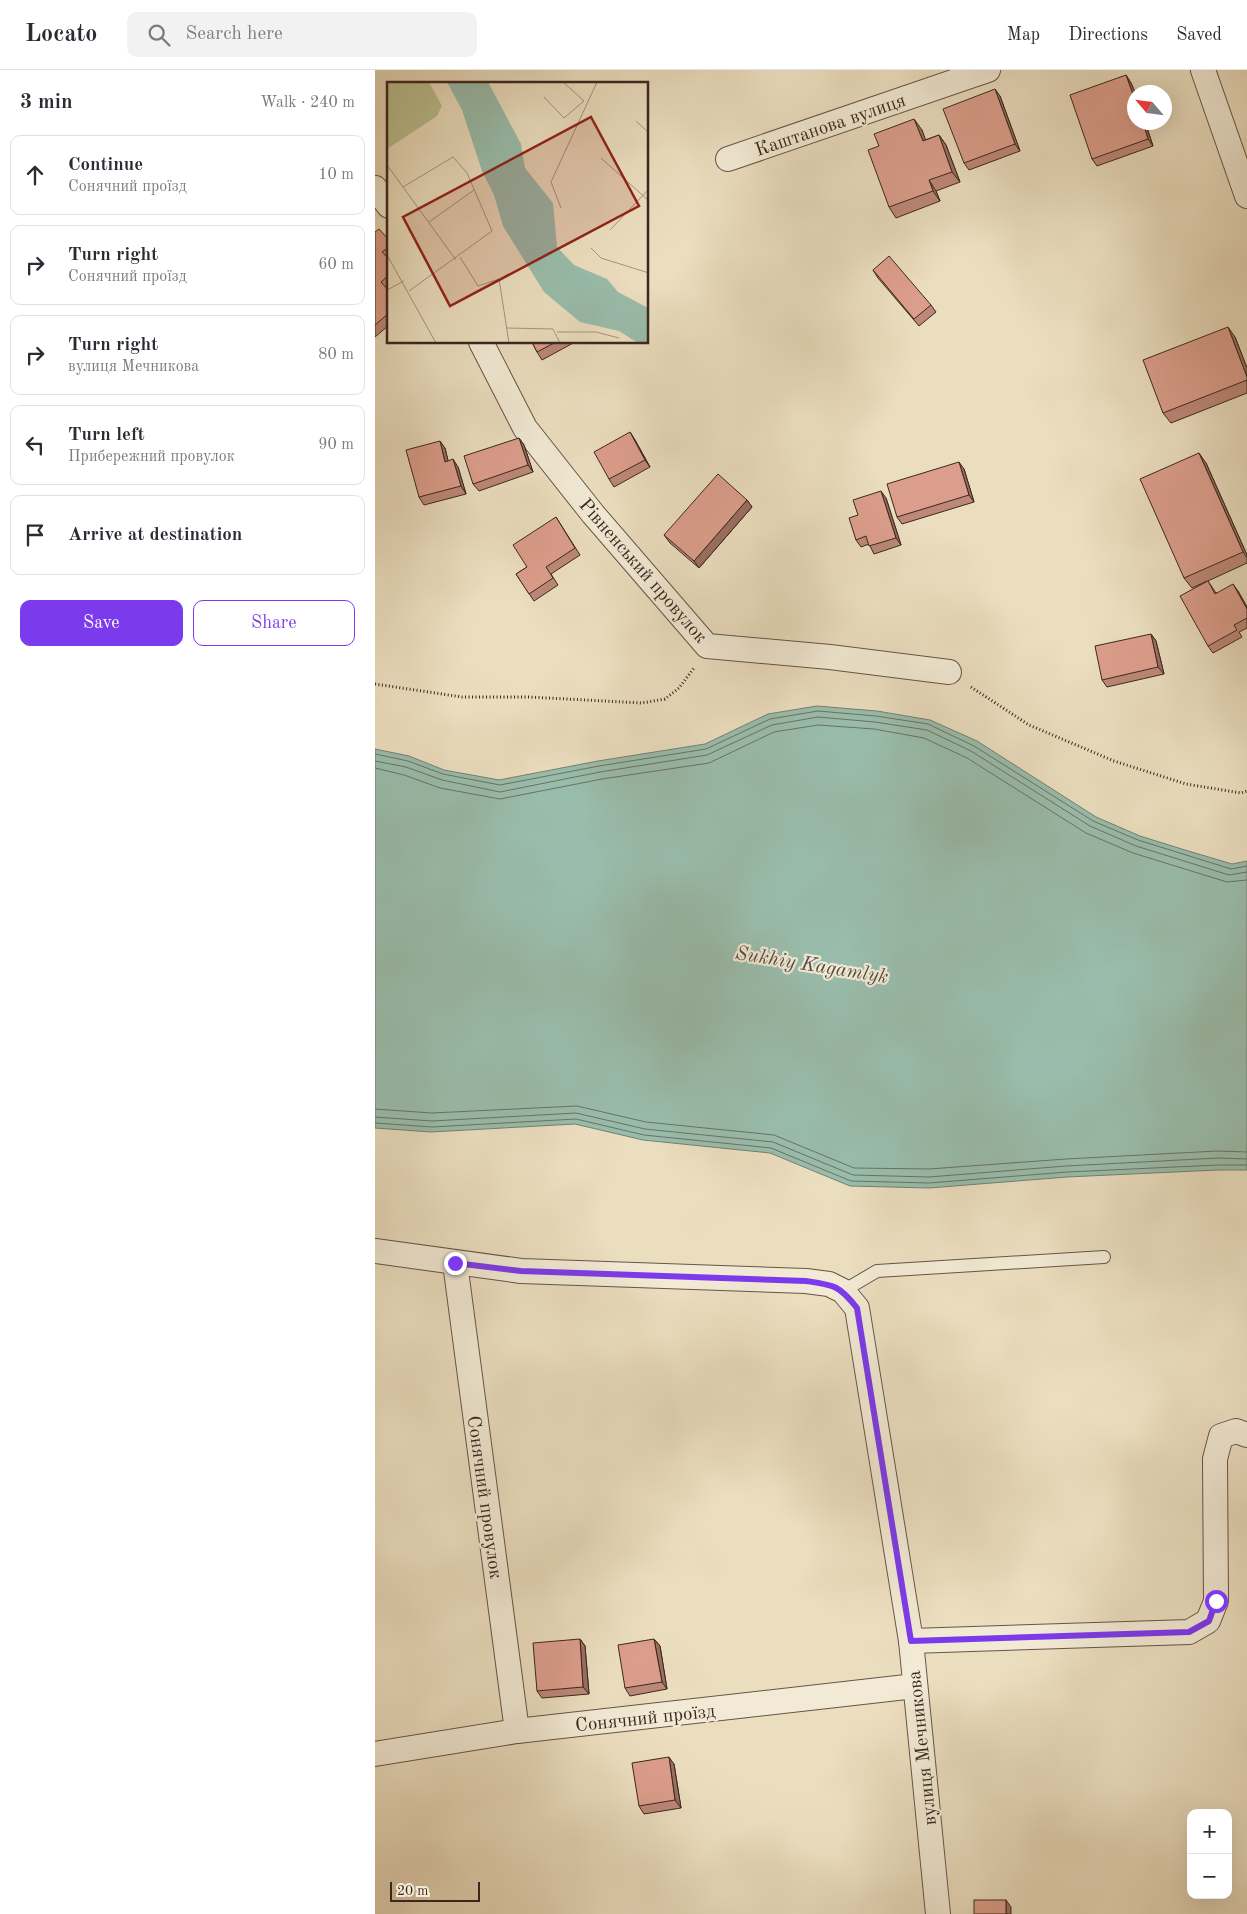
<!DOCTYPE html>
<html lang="en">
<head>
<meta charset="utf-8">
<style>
	:root { --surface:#fff; --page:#f2f2f3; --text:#2b2b33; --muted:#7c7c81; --line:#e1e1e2; --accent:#7c3aed }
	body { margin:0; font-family:"Old Standard TT",serif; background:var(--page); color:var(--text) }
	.controls { position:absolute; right:15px; bottom:15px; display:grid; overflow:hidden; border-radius:10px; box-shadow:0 5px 20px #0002 }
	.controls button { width:45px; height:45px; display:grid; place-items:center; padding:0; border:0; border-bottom:1px solid var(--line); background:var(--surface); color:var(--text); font:25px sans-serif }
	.compass { position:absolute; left:752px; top:15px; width:45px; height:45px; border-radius:50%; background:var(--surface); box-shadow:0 5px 20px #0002; rotate:298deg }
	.scale { position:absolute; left:15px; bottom:12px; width:90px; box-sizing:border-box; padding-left:5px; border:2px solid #3a271f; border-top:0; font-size:14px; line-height:18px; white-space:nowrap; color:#3a271f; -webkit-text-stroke:4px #f2ead5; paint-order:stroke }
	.stop { position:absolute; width:15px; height:15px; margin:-11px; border:4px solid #7c3aed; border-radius:50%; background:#fff }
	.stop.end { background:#7c3aed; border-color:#fff; box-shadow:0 1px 5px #0008 }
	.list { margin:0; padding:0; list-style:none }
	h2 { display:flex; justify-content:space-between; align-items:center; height:65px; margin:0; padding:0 20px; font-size:21px }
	h2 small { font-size:16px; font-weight:400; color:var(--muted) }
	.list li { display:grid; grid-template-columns:32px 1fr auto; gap:15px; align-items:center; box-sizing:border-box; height:80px; margin:0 10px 10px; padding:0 10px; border:1px solid var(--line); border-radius:10px }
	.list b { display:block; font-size:19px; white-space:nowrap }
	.list p { margin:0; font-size:16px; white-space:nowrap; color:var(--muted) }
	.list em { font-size:16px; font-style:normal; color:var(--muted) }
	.actions { display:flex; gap:10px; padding:15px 20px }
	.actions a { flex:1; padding:11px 0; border:1px solid var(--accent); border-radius:10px; text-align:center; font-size:18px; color:var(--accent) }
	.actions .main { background:var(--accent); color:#fff }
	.icon { flex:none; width:28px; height:28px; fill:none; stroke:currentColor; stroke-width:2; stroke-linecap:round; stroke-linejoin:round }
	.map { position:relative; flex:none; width:872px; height:1844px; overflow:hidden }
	header { display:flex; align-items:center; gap:30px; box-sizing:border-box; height:70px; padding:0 25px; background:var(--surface); border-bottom:1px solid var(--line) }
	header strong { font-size:24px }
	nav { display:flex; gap:28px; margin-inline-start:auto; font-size:18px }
	.search { width:350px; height:45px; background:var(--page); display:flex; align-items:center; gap:12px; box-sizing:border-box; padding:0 18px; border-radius:10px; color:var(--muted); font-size:19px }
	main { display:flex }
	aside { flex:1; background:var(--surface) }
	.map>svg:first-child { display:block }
	.water { fill:#99bdac; stroke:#738174 }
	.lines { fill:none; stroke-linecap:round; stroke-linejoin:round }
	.shore { stroke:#6a7266; stroke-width:1 }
	.lane-casing { stroke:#665547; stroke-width:14 }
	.street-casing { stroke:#665547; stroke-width:26 }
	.path { stroke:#3a271f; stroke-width:3; stroke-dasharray:1 2.5; stroke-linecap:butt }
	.lane { stroke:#f2ead5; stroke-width:12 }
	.street { stroke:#f2ead5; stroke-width:24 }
	.wall { fill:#bd8878; stroke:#3a271f }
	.shaded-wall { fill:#9a6f62; stroke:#3a271f }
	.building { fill:#dc9e8c; stroke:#3a271f }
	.route { stroke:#7c3aed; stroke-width:6 }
	.labels { text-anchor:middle; stroke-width:4.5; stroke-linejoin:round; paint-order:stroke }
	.street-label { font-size:19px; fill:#3a271f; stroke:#f2ead5 }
	.water-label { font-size:20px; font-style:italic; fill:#524c42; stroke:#f2ead5 }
	.inset-road { fill:none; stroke:#a4957f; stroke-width:1 }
	.view { fill:#8f2418; fill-opacity:0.15; stroke:#8f2418; stroke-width:2.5 }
	.inset-edge { fill:none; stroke:#3a271f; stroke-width:2.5 }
</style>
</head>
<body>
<header>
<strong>Locato</strong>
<div class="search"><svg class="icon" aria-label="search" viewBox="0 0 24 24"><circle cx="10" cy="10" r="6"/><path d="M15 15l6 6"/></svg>Search here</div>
<nav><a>Map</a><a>Directions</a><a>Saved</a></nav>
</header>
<main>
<aside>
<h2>3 min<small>Walk · 240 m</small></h2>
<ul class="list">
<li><svg class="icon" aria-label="ahead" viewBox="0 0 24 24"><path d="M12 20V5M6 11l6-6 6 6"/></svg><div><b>Continue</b><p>Сонячний проїзд</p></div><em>10 m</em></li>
<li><svg class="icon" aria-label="right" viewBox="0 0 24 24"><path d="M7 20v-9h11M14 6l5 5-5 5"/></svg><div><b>Turn right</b><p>Сонячний проїзд</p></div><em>60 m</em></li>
<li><svg class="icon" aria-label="right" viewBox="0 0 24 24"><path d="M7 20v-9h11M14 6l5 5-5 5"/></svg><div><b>Turn right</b><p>вулиця Мечникова</p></div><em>80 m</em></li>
<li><svg class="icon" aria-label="left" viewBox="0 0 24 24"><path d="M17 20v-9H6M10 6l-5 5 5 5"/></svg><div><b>Turn left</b><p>Прибережний провулок</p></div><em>90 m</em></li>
<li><svg class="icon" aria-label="arrive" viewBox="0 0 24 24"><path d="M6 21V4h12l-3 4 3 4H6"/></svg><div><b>Arrive at destination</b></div></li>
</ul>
<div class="actions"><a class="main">Save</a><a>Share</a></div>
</aside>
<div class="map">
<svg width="872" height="1844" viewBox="0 0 872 1844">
	<rect width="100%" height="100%" fill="#ebdebf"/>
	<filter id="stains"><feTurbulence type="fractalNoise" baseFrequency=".004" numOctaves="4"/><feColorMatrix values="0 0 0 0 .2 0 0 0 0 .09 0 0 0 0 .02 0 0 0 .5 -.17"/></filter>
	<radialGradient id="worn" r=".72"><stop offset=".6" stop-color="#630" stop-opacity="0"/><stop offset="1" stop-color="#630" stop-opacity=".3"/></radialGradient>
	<polygon class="water" points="442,636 502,641 555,650 602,671 721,747 765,766 810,780 857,794 872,791 872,1100 843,1100 692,1107 554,1118 475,1116 395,1083 268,1070 200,1054 56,1062 0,1058 0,679 34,686 69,700 124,710 223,691 330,674 393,644"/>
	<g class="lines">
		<g class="shore">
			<polyline points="0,684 33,691 68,704 125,715 224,696 331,679 395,649 443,641 501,646 553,654 599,676 718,751 763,770 856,799 872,796"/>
			<polyline points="0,691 31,697 67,710 125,722 225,702 332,685 397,655 443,647 500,652 552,660 596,681 715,756 761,776 854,805 872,802"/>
			<polyline points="0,698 29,705 65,718 125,729 227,709 334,693 399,662 443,655 499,659 549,668 592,688 711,763 758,783 852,812 872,810"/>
			<polyline points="0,1039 57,1043 202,1036 271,1052 399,1065 479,1098 554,1099 691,1089 842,1081 872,1082"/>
			<polyline points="0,1047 57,1051 201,1043 270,1059 398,1072 478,1105 554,1107 691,1096 843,1088 872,1089"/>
			<polyline points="0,1053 57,1057 201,1049 269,1065 396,1078 476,1111 554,1113 692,1102 843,1095 872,1095"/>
		</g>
		<g class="lane-casing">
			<polyline id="lane" points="468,1221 502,1201 729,1187"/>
		</g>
		<g class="street-casing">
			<g id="street">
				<polyline points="828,0 872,126"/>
				<polyline points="353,89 613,0"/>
				<polyline points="0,118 14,136"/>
				<polyline points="106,272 150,358 218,444 332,576 455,587 574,602"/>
				<polyline points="0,1181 146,1201 431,1211 454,1214 468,1221 482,1238 536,1571 563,1844"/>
				<polyline points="80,1193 142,1661"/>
				<polyline points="536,1571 814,1562 833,1551 841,1531 840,1389 846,1366 861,1361 872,1365"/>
				<polyline points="0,1684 142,1661 540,1616"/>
			</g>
		</g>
		<g class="path">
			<polyline points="0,614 87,627 154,627 267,633 290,629 304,618 319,598"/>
			<polyline points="596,617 654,655 739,691 811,714 866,723 872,721"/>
		</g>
		<use href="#lane" class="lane"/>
		<use href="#street" class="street"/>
	</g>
	<g class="wall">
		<polygon points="751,5 756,13 760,22 760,52 770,52 778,76 722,96 717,89"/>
		<polygon points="625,26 645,81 594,100 589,93"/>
		<polygon points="547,60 550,70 564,65 571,75 585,112 561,121 565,131 521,148 514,137"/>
		<polygon points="0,162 14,170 14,217 11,219 14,221 14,255 0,267"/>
		<polygon points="498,200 556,235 561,242 544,256 503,208"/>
		<polygon points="860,267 872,298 872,323 796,353 788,343"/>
		<polygon points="157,272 200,272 167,290 162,282"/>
		<polygon points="255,362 260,370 275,397 239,417 234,409"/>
		<polygon points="144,368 149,375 158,402 104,421 98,414"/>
		<polygon points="70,378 73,391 83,397 91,424 49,435 44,427"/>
		<polygon points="831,393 872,485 872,493 833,511 841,523 863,521 872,537 872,558 864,562 867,567 838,583 833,576 832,511 817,518 809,508"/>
		<polygon points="589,399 599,432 527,454 522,447"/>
		<polygon points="511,428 526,475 499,484 494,474 486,477 481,470 483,445"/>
		<polygon points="372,430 377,437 324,498 295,473 289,465"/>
		<polygon points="181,447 205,485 176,504 183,515 159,531 141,504 152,497"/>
		<polygon points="776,564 781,571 789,604 732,617 727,610"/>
		<polygon points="205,1569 210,1576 214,1624 167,1628 162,1621"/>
		<polygon points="279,1569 285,1576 292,1619 255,1626 250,1618"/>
		<polygon points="299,1694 306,1738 269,1744 264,1736"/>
	</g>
	<g class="shaded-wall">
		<polygon points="751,5 756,13 760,22 760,30"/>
		<polygon points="620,19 625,26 645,81 640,74"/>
		<polygon points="539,49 547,60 555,82 548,71"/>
		<polygon points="768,52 770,52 778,76 773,69"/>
		<polygon points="564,65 571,75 585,112 577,102"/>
		<polygon points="554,110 561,121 565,131 558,121"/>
		<polygon points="853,257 860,267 872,298 872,307"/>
		<polygon points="255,362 260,370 275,397 270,390"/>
		<polygon points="144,368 149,375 158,402 153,395"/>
		<polygon points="65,371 70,378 75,399 70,392"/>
		<polygon points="824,383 831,393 872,485 872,488 868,482"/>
		<polygon points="78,389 83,397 91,424 86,416"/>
		<polygon points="584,392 589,399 599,432 594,425"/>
		<polygon points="506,421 511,428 526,475 521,468"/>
		<polygon points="372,430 377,437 324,498 319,491"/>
		<polygon points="858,514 863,521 872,537 872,539"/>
		<polygon points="776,564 781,571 789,604 783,597"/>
		<polygon points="205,1569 210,1576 214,1624 208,1617"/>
		<polygon points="279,1569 285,1576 292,1619 287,1612"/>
		<polygon points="294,1687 299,1694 306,1738 300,1730"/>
		<polygon points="631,1830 636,1837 636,1844 631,1844"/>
	</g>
	<g class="building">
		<polygon points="751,5 760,30 760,52 768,52 773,69 717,89 695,25"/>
		<polygon points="620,19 640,74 589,93 568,39"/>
		<polygon points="539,49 548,71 564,65 577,102 554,110 558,121 514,137 493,80 504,76 499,64"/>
		<polygon points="4,159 14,170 14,177 7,182 14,189 14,205 6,212 14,221 14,243 0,255 0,162"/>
		<polygon points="514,186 556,235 539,249 498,200"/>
		<polygon points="853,257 872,307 872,310 788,343 768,290"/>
		<polygon points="157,272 181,272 162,282"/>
		<polygon points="255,362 270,390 234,409 219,382"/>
		<polygon points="144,368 153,395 98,414 89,386"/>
		<polygon points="65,371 70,392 78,389 86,416 44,427 31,380"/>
		<polygon points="824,383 868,482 809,508 765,409"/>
		<polygon points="584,392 594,425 522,447 512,414"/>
		<polygon points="343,404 372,430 319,491 289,465"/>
		<polygon points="506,421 521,468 494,476 491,466 481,470 474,448 483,445 478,430"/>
		<polygon points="181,447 200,478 171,497 178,508 154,524 141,504 152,497 138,475"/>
		<polygon points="833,511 840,524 858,514 872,539 872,548 859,555 862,560 833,576 805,526"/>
		<polygon points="776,564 783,597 727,610 720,576"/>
		<polygon points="205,1569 208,1617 162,1621 158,1573"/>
		<polygon points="279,1569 287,1612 250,1618 243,1575"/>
		<polygon points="294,1687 300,1730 264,1736 257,1693"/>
		<rect x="599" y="1830" width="32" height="14"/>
	</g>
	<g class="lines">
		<path class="route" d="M80,1193L146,1201L431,1211C459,1215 464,1215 482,1238L536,1571L814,1562L834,1551L841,1531"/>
	</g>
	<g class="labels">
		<g class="street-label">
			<text transform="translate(455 54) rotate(-19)" y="7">Каштанова вулиця</text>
			<text transform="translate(269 500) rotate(49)" y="7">Рівненський провулок</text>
			<text transform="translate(111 1427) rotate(82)" y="7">Сонячний провулок</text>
			<text transform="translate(270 1647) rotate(-6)" y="7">Сонячний проїзд</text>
			<text transform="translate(546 1678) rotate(-96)" y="7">вулиця Мечникова</text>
		</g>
		<g class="water-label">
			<text transform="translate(437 894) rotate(9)" y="7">Sukhiy Kagamlyk</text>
		</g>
	</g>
	<g transform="translate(12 12)">
		<rect width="261" height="261" fill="#ebdebf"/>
		<path d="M0,0H42L55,24L50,34L0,67Z" fill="#bac090"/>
		<path d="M60,0H101L134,62L138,86L166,121L170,165L187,183L220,197L231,210L261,226V261H251L232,249L193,240L157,210L116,144L107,113L95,89L75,28Z" fill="#99bdac"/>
		<path class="inset-road" d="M176,0L197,19M157,15L177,36L197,19M249,39L262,51M214,76L262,119M0,83L69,178M16,105L66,75L80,91L105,149L22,209M174,126L164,100L210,0M42,140L87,108M223,148L262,107M204,166L214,176L262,191M0,173L49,261M73,175L91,204L112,197L122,261M0,208L17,199M120,246L166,247L173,261M170,250H209L232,256"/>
		<path class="view" d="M204,35L252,124L63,224L16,135Z"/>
		<rect width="261" height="261" class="inset-edge"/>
	</g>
	<rect width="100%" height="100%" filter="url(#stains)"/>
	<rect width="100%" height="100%" fill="url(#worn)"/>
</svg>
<div class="controls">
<button>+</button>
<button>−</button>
</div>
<svg class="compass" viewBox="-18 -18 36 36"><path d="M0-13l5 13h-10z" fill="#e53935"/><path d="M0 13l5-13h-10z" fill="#7c7c81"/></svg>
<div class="scale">20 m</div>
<div class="stop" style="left:841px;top:1531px"></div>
<div class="stop end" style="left:80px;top:1193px"></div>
</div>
</main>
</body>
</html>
